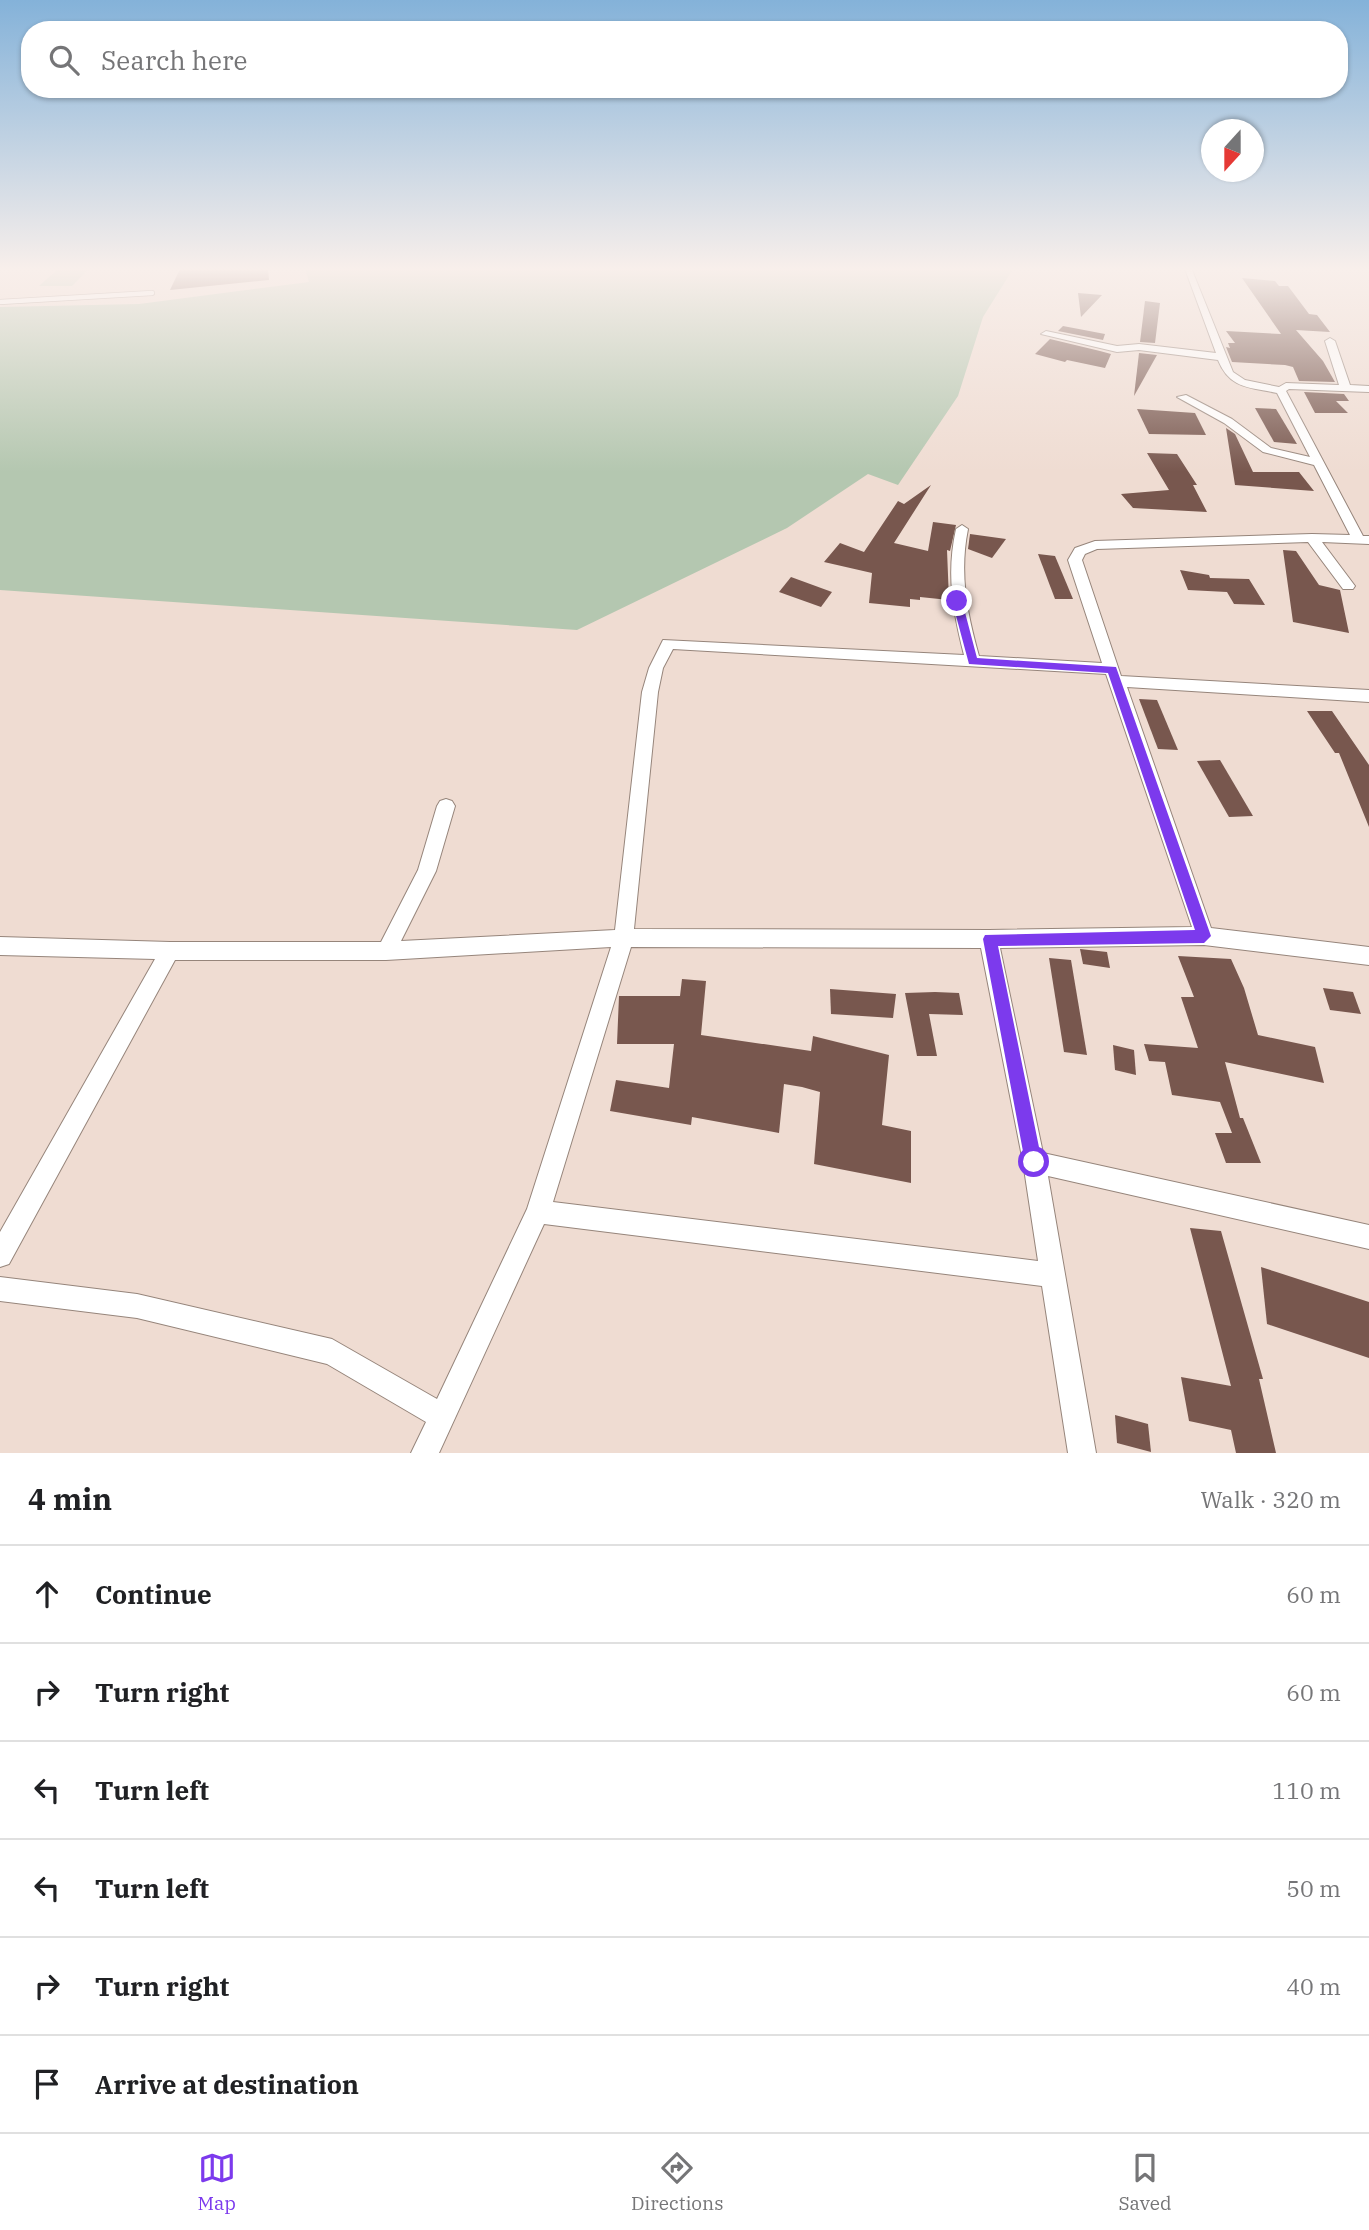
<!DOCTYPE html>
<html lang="en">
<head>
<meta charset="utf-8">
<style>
	:root { --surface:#fff; --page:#f6f6f6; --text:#202124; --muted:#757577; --line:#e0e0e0; --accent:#7c3aed }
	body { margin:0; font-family:"IBM Plex Serif",serif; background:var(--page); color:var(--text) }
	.compass { position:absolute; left:1201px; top:119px; width:63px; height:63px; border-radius:50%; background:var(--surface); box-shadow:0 2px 5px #0004; rotate:201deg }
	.stop { position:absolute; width:21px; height:21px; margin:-16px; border:5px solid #7c3aed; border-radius:50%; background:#fff }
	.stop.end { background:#7c3aed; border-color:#fff; box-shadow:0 2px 7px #0008 }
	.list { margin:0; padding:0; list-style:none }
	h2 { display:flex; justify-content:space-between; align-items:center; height:91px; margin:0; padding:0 28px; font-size:30px }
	h2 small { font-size:23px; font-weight:400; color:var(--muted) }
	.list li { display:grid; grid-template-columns:46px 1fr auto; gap:21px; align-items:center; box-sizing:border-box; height:98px; padding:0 28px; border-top:2px solid var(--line) }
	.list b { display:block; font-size:26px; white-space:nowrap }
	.list em { font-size:23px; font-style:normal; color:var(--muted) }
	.icon { flex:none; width:38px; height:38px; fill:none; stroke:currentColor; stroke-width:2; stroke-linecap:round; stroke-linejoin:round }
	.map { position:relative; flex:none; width:1369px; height:1453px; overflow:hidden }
	.search { position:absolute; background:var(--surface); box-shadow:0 2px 5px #0004; left:21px; right:21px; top:21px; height:77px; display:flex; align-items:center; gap:18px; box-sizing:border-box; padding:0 24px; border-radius:28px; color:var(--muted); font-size:26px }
	.sheet { height:679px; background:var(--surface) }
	nav { display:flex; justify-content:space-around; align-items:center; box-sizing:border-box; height:98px; border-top:2px solid var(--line); background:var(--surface); font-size:19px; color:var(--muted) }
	nav a { display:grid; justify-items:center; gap:4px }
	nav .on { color:var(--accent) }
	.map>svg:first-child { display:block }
	.green { fill:#b4c7b0 }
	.building { fill:#78574e }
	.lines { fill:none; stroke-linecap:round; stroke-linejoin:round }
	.service-casing { stroke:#96857b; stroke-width:6 }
	.minor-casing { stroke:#96857b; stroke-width:2 }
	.service { stroke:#fff; stroke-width:4.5 }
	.minor { fill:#fff; fill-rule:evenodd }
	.route { fill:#7c3aed }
</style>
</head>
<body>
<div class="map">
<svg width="1369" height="1453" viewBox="0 0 1369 1453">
	<rect width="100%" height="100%" fill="#efdcd2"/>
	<g class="green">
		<polygon points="58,269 89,269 72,286 39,286"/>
		<polygon points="305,269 1013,269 983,317 958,396 898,485 868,474 787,528 577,630 0,590 0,307 139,304 309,282"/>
	</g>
	<g class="building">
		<polygon points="180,269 268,269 269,280 170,290"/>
		<polygon points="1242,278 1275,281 1279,286 1288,286 1309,314 1317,315 1330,332 1296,330 1323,361 1335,382 1299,381 1293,367 1285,365 1232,362 1226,347 1230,348 1228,343 1235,343 1226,331 1281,334"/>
		<polygon points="1078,293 1102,295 1081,317"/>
		<polygon points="1145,301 1160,303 1155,343 1140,342"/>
		<polygon points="1063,326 1105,334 1103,340 1058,331"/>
		<polygon points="1050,339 1100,351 1111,354 1105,368 1067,360 1065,362 1035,354"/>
		<polygon points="1139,353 1157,355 1134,396"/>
		<polygon points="1304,392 1344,394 1349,401 1336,401 1348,413 1315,413"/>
		<polygon points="1255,408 1276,409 1297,444 1274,442"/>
		<polygon points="1137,409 1195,413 1206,435 1149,434"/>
		<polygon points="1226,428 1235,434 1253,472 1299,472 1314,491 1235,485"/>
		<polygon points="1147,453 1177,454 1197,485 1193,485 1207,512 1133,508 1121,494 1169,490"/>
		<polygon points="931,485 894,543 928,551 933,522 956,525 950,551 947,550 949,600 920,597 920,600 910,599 910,607 869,603 872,573 824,562 840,543 864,552 898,501 904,504"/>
		<polygon points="970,534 1006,539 992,558 968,549"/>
		<polygon points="1283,550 1296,551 1319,585 1340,590 1349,633 1293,622"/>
		<polygon points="1038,554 1055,556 1073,599 1055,599"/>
		<polygon points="1180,570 1209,575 1210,578 1249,579 1265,605 1234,604 1227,592 1188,590"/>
		<polygon points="791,577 832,592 821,607 779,592"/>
		<polygon points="1139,699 1157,700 1178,750 1158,749"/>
		<polygon points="1307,711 1332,711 1369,765 1369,827 1339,753 1335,753"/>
		<polygon points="1220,760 1253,816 1229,817 1197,761"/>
		<polygon points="1080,949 1107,952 1110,968 1083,964"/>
		<polygon points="1178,956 1231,959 1244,988 1258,1035 1315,1047 1324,1083 1225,1062 1240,1118 1243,1118 1261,1163 1226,1163 1215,1133 1232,1133 1220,1102 1172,1095 1165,1062 1149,1061 1144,1044 1198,1048 1181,997 1194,997"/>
		<polygon points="1049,958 1071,960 1087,1055 1064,1052"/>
		<polygon points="682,979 706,981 701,1035 811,1051 813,1036 889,1055 882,1125 911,1131 911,1183 814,1164 820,1092 802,1087 784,1084 779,1133 692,1117 691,1125 610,1111 616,1080 669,1088 674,1044 617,1044 619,996 680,996"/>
		<polygon points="1323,988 1353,992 1361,1014 1330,1010"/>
		<polygon points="830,989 896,994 893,1018 831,1014"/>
		<polygon points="935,992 959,993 963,1015 929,1014 937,1056 917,1056 905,993"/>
		<polygon points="1113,1045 1134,1050 1136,1075 1115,1070"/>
		<polygon points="1190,1228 1221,1231 1263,1379 1259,1379 1276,1453 1236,1453 1231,1430 1189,1421 1181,1377 1231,1386"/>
		<polygon points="1261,1267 1369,1302 1369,1358 1267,1324"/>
		<polygon points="1115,1415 1148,1424 1151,1452 1117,1443"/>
	</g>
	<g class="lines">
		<g class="service-casing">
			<polyline id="service" points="0,302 152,293"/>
		</g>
		<g class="minor-casing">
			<path id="minor" d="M1185,269L1192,270L1233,372L1245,380L1279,387L1286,383L1339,385L1325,341L1330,338L1335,341L1350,385L1369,386V392L1289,389L1286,391L1363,536H1369V544L1322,542L1355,586L1353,589H1343L1308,542L1097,549L1085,554L1082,560L1121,676L1369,690V702L1127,687L1211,928L1369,947V965L1204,945L1000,948L1043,1153L1369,1225V1249L1048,1176L1096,1453H1068L1042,1286L544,1224L439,1453H411L426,1422L327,1364L137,1318L0,1301V1277L137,1294L332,1339L437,1399L527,1209L611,947L386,960H175L9,1264L0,1267V1232L155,959L0,955V937L170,942H381L418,870L437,806L440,801L446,799L452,801L455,806L436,871L401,941L615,930L642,692L649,668L663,640L964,655C953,612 946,574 956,529L962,525L968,529C959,574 967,613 979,656L1102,663L1068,560L1075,548L1095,541L1312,534L1350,535L1314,465L1263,452L1224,423L1177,397L1186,395L1232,419L1271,448L1310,457L1277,393C1249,387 1230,389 1218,360L1139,350L1117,352L1041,334L1046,331L1117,346L1139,344L1216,353ZM673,649L1106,674L1192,927L989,930L634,929L658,692L663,668ZM631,947L981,948L1023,1162L1038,1261L553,1202Z"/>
		</g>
		<use href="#service" class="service"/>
		<use href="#minor" class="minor"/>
	</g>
	<linearGradient id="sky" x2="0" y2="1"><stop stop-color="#84b2d9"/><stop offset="0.57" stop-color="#f8efeb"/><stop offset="1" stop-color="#f8efeb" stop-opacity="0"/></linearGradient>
	<rect width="1369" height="472" fill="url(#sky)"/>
	<polygon class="route" points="957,598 962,601 977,658 1116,667 1211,936 1204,943 998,946 1042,1162 1039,1168 1034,1170 1028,1168 1025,1162 983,939 985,935 1195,930 1108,673 969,664 952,601"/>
</svg>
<svg class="compass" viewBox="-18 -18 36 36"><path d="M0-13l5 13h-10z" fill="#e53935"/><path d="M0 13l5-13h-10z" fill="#757577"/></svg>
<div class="stop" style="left:1034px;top:1162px"></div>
<div class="stop end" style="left:957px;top:601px"></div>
<div class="search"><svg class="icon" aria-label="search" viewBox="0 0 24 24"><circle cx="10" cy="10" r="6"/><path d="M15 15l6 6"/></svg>Search here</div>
</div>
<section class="sheet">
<h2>4 min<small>Walk · 320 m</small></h2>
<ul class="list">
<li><svg class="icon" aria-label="ahead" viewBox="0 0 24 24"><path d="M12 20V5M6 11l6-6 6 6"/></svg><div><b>Continue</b></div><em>60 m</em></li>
<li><svg class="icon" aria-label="right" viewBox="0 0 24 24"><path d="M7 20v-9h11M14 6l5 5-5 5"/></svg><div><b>Turn right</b></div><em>60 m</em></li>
<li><svg class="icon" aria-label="left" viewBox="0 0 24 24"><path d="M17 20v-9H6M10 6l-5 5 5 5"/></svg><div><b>Turn left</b></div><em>110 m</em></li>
<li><svg class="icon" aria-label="left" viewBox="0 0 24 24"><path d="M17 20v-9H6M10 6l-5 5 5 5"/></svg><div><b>Turn left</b></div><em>50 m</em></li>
<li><svg class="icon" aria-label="right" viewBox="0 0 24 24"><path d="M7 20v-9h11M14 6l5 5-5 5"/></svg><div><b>Turn right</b></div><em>40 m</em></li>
<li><svg class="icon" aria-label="arrive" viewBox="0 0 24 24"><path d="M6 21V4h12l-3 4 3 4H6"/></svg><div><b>Arrive at destination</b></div></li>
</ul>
</section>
<nav>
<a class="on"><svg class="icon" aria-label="map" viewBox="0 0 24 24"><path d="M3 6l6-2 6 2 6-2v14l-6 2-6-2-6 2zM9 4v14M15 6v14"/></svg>Map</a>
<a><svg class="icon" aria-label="directions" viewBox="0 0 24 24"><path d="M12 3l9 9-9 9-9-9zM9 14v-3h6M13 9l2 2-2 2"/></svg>Directions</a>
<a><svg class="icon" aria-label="saved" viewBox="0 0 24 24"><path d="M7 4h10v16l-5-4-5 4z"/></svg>Saved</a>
</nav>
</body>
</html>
